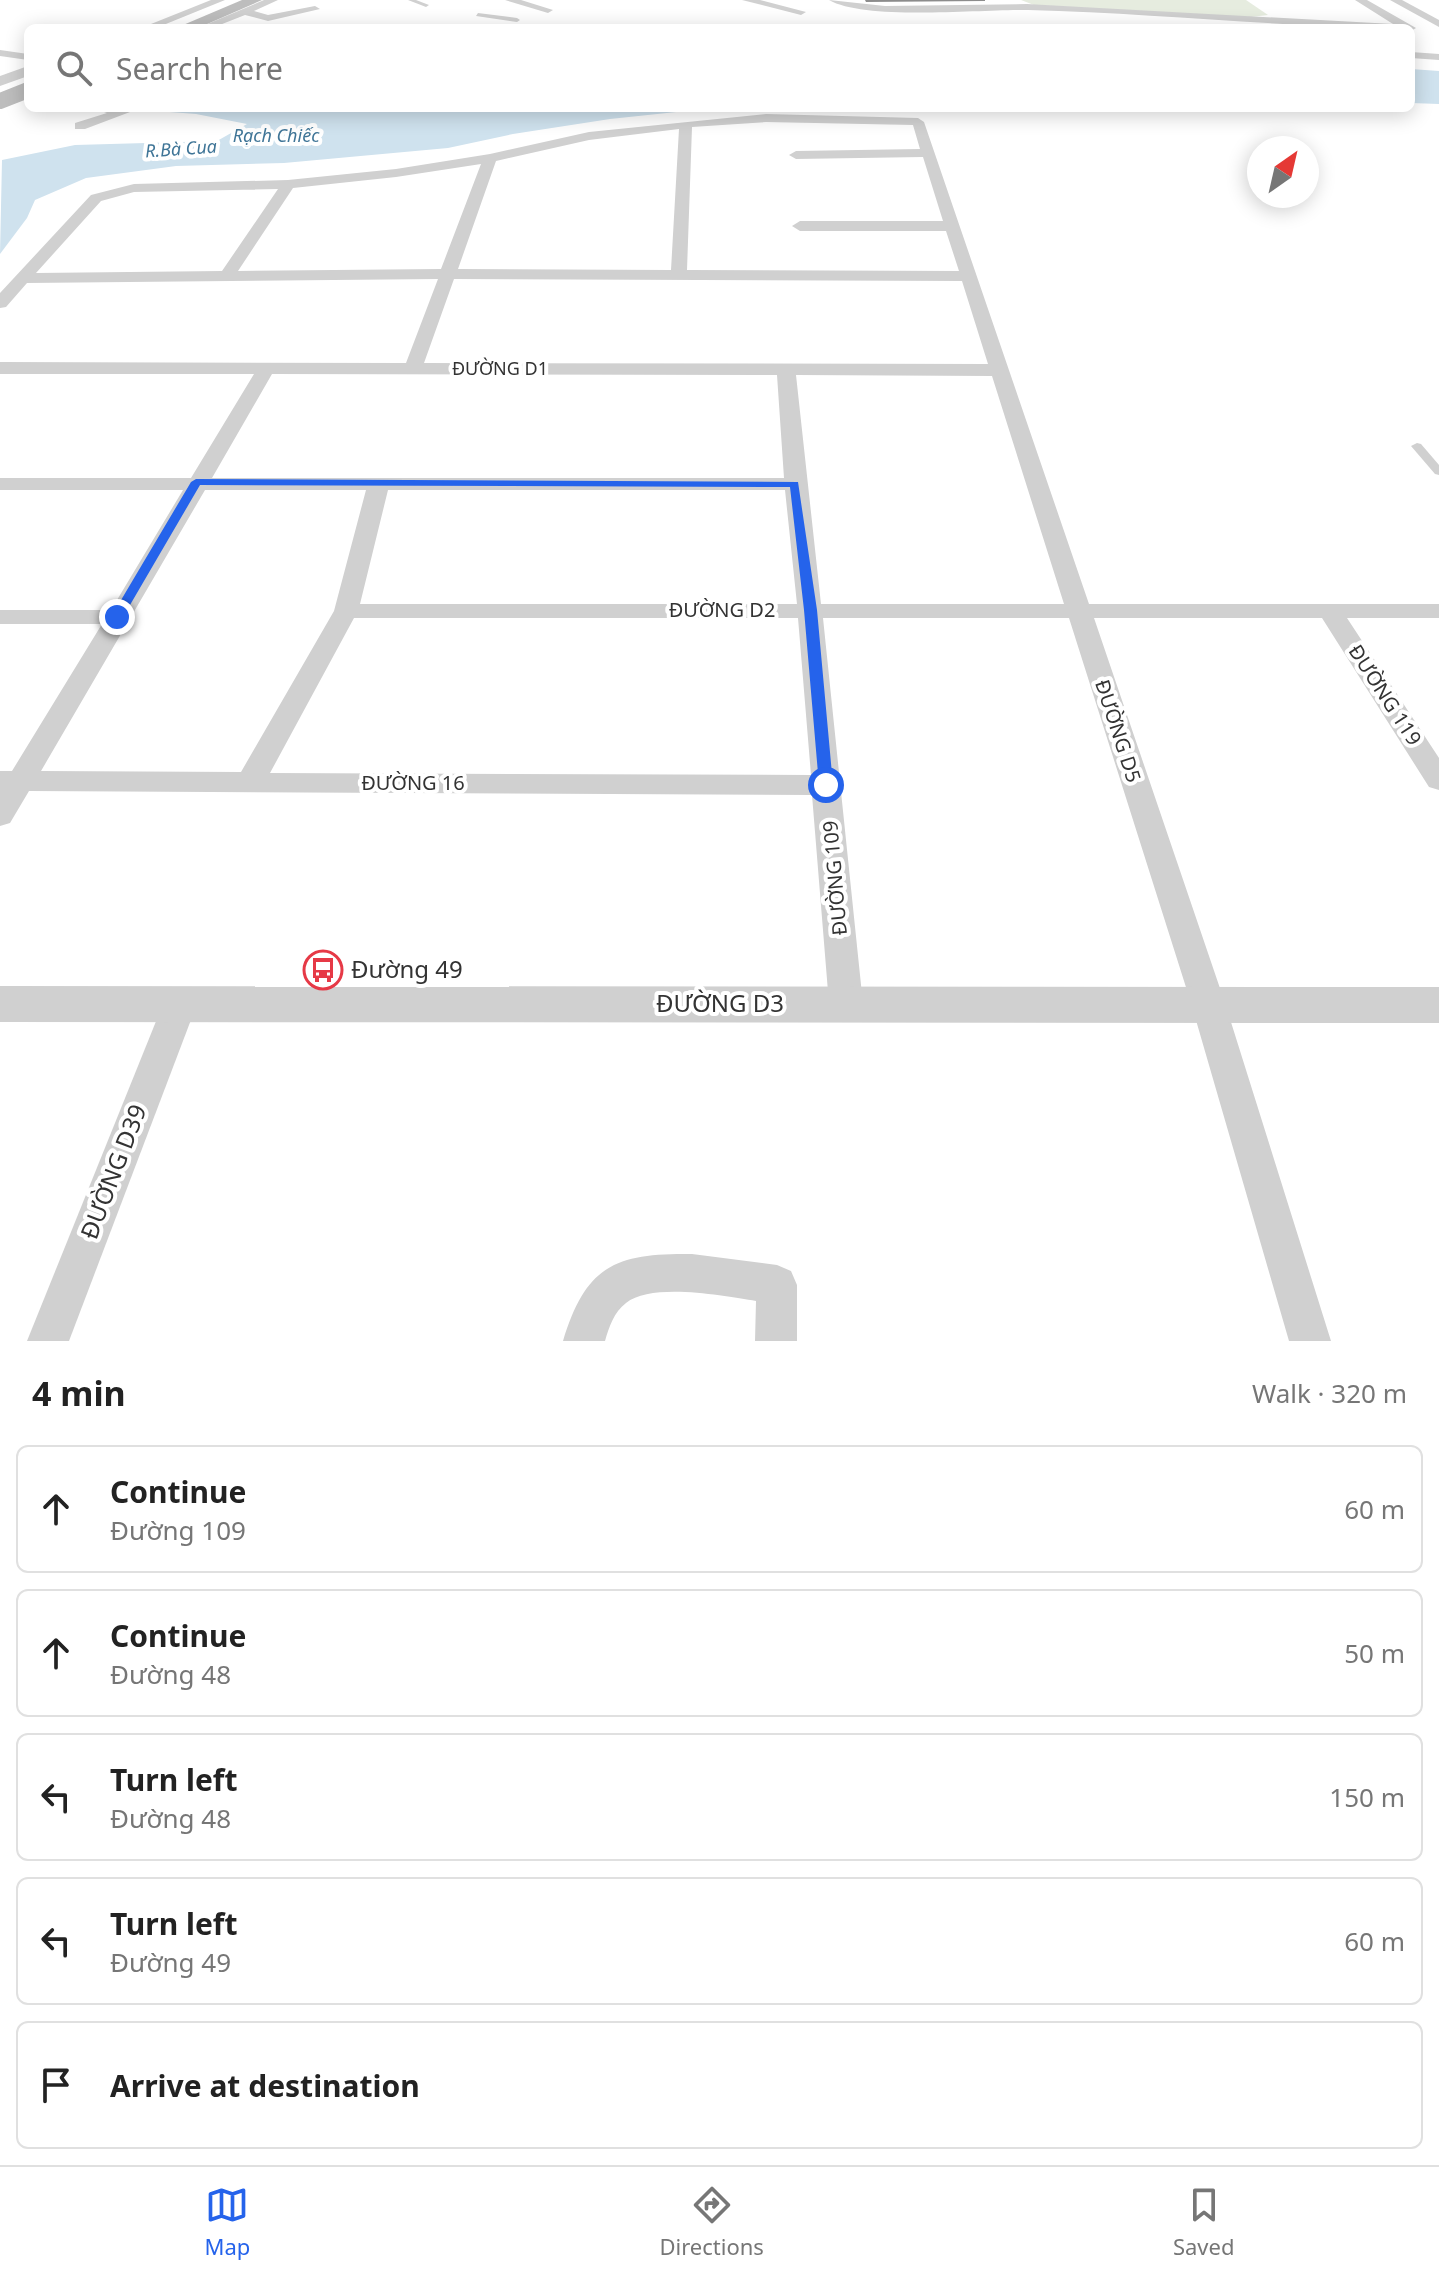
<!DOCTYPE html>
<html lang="en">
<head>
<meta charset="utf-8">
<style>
	:root { --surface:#fff; --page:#f6f6f6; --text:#222; --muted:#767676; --line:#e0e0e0; --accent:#2563eb }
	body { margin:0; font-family:"Noto Sans",sans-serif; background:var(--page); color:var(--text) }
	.compass { position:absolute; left:1247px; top:136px; width:72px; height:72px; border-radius:50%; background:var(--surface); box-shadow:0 4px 20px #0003; rotate:34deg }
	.stop { position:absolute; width:24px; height:24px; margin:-18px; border:6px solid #2563eb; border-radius:50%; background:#fff }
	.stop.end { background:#2563eb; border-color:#fff; box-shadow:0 2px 8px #0008 }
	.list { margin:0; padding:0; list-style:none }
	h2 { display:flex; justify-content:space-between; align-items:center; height:104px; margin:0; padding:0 32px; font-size:34px }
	h2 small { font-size:26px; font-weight:400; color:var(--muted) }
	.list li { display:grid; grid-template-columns:52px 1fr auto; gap:24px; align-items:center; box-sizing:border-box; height:128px; margin:0 16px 16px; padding:0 16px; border:2px solid var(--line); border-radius:12px }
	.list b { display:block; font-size:30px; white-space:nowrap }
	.list p { margin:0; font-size:26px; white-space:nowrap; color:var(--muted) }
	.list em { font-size:26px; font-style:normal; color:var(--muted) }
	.icon { flex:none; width:44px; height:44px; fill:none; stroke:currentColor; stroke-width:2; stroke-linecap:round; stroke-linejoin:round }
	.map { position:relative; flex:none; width:1439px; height:1341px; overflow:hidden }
	.search { position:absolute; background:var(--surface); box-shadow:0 4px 20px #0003; left:24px; right:24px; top:24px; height:88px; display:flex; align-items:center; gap:20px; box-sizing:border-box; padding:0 28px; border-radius:12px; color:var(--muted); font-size:30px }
	.sheet { height:824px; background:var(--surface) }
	nav { display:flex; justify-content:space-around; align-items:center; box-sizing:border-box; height:112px; border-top:2px solid var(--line); background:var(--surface); font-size:22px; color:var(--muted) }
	nav a { display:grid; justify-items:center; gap:4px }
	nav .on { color:var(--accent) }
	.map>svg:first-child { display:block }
	.green { fill:#e6ecdf }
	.water { fill:#cfe2ee }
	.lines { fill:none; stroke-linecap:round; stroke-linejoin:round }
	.service { fill:#d0d0d0; fill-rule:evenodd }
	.minor { fill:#d0d0d0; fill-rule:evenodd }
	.tertiary { fill:#d0d0d0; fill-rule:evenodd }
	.secondary { fill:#bdbdbd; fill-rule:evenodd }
	.secondary-bridge { stroke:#bdbdbd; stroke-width:16 }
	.wall { fill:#8c8c8c }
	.route { fill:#2563eb }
	.labels { text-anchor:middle; stroke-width:8; stroke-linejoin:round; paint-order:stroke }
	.far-water-label { font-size:18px; font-style:italic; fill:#3f7597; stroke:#fff }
	.far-street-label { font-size:18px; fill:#333; stroke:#fff }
	.street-label { font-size:20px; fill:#333; stroke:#fff }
	.near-poi-label { font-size:24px; fill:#333; stroke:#fff; text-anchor:start }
	.near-street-label { font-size:24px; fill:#333; stroke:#fff }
</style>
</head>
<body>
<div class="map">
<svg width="1439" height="1341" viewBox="0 0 1439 1341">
	<rect width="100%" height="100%" fill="#fff"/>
	<polygon class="green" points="1021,0 1246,0 1268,15 1250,17 1034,5"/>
	<g class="water">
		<polygon points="1411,69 1439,71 1439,104 1411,103"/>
		<polygon points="117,108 714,108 610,119 513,134 448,148 284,163 176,166 86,178 35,200 27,218 0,254 2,160 75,145 217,141 247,124 196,114"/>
	</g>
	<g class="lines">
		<g class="service">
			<polygon points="408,0 416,0 429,5 426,7"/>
			<polygon points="478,13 517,18 520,20 517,22 476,16"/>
			<polygon points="1417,443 1421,444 1439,465 1439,475 1435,474 1411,446"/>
		</g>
		<g class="minor">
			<polygon points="211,0 225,0 156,28 141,28"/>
			<polygon points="264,0 278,0 254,11 268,15 315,6 320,9 268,21 245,15 212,28 198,28"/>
			<polygon points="505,0 521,0 553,10 548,13"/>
			<polygon points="742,0 760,0 806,12 801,15"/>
			<path d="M829,0L885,6L1027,4L1393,24L1355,0H1367L1416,28L1411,31V28C1283,28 1156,13 1028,10C982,9 865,21 829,0Z"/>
			<polygon points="1390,0 1402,0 1439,20 1439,27"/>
			<polygon points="0,50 28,54 28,60 0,56"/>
			<polygon points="1411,52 1439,54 1439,60 1411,58"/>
			<polygon points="92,108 122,108 130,112 85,129 75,129 75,123 107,113"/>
			<path d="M766,114L918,118L924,122L1089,604H1439V618H1347L1439,758V790L1429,787L1322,618H1094L1225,1003L1331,1341H1289L1191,1003L1069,618H823L863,1004L858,1014L846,1018L834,1014L829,1004L812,795L29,791L10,823L0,826V771H12L102,624H0V610H111L183,490H0V478H191L254,374H0V362L406,363L438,279L27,283L6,307L0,308V293L91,195L134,184L288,180L396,169L490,154L589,132ZM766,122L913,125L920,149L796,151L789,155L796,159L923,157L943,221H800L792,226L800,231H946L959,271L687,270L692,127ZM679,129L671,270L458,269L496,161L589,140ZM481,164L441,269L238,271L293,188L396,177ZM278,189L222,271L36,273L101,201L134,192ZM454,279L962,281L988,364L424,363ZM272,374L777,375L784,478H212ZM796,375L992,376L1064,604H821ZM205,490H366L334,611L241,772L41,771ZM388,490H785L797,604H360ZM354,618H798L811,775L270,773Z"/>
			<polygon points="180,990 192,994 197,1004 69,1341 27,1341 163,1004 168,994"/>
			<path d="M692,1254L777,1265L791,1271L797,1285V1341H755L756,1301C725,1296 652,1282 626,1303C614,1312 609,1327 605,1341H563C586,1265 616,1253 692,1254Z"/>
		</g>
		<g class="tertiary">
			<polygon points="28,66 28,76 0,86 0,76"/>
			<polygon points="0,986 1439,987 1439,1023 0,1022"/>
		</g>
		<polygon class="secondary" points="242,0 262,0 198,28 176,28"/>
		<polyline class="secondary-bridge" points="0,101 28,90"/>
	</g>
	<polygon class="wall" points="865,0 985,0 985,1 866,2"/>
	<polygon class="route" points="196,479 798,482 817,610 833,785 826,790 819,785 804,610 790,487 200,485 123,617 112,620 111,617 191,482"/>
	<defs>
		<g id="bus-ring" transform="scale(2)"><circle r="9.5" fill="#fff" stroke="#e63946" stroke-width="1.5"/><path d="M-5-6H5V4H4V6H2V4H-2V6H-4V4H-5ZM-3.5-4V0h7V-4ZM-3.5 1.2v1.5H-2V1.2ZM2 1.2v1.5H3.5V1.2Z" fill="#e63946"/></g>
	</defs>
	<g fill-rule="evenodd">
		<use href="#bus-ring" x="323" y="970"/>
	</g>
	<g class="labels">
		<g class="far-water-label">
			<text x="276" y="142">Rạch Chiếc</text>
			<text transform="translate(181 149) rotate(-4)" y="6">R.Bà Cua</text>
		</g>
		<g class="far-street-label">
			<text x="500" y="375">ĐƯỜNG D1</text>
		</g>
		<g class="street-label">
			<text x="722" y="617">ĐƯỜNG D2</text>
			<text transform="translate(1385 695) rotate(57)" y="7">ĐƯỜNG 119</text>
			<text transform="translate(1118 731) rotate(72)" y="7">ĐƯỜNG D5</text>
			<text x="413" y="790">ĐƯỜNG 16</text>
			<text transform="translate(835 878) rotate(-95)" y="7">ĐƯỜNG 109</text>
		</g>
		<g class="near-poi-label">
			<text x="351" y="978">Đường 49</text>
		</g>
		<g class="near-street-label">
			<text x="720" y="1012">ĐƯỜNG D3</text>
			<text transform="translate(114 1172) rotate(-69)" y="8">ĐƯỜNG D39</text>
		</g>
	</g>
</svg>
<svg class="compass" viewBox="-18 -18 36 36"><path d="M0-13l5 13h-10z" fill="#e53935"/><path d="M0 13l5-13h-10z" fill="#767676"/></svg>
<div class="stop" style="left:826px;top:785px"></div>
<div class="stop end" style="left:117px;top:617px"></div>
<div class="search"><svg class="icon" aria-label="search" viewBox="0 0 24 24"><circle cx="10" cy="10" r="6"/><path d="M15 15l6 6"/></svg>Search here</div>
</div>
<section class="sheet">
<h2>4 min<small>Walk · 320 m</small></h2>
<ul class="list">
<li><svg class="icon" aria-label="ahead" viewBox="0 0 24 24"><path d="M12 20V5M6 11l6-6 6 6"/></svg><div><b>Continue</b><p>Đường 109</p></div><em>60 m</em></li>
<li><svg class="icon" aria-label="ahead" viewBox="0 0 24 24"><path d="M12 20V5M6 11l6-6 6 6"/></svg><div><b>Continue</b><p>Đường 48</p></div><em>50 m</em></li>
<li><svg class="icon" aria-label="left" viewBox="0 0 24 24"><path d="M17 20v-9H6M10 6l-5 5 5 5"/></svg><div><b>Turn left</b><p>Đường 48</p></div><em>150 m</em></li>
<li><svg class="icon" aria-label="left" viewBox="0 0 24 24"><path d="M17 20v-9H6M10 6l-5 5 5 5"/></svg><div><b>Turn left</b><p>Đường 49</p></div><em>60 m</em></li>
<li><svg class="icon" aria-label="arrive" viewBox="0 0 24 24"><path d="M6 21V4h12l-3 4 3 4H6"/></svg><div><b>Arrive at destination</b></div></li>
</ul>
</section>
<nav>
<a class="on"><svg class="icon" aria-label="map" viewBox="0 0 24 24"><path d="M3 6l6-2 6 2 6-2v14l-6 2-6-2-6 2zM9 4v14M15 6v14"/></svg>Map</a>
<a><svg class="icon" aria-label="directions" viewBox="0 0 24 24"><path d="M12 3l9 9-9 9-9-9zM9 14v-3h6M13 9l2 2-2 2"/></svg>Directions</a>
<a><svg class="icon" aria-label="saved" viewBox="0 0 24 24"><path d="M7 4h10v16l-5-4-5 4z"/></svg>Saved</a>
</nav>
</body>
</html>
